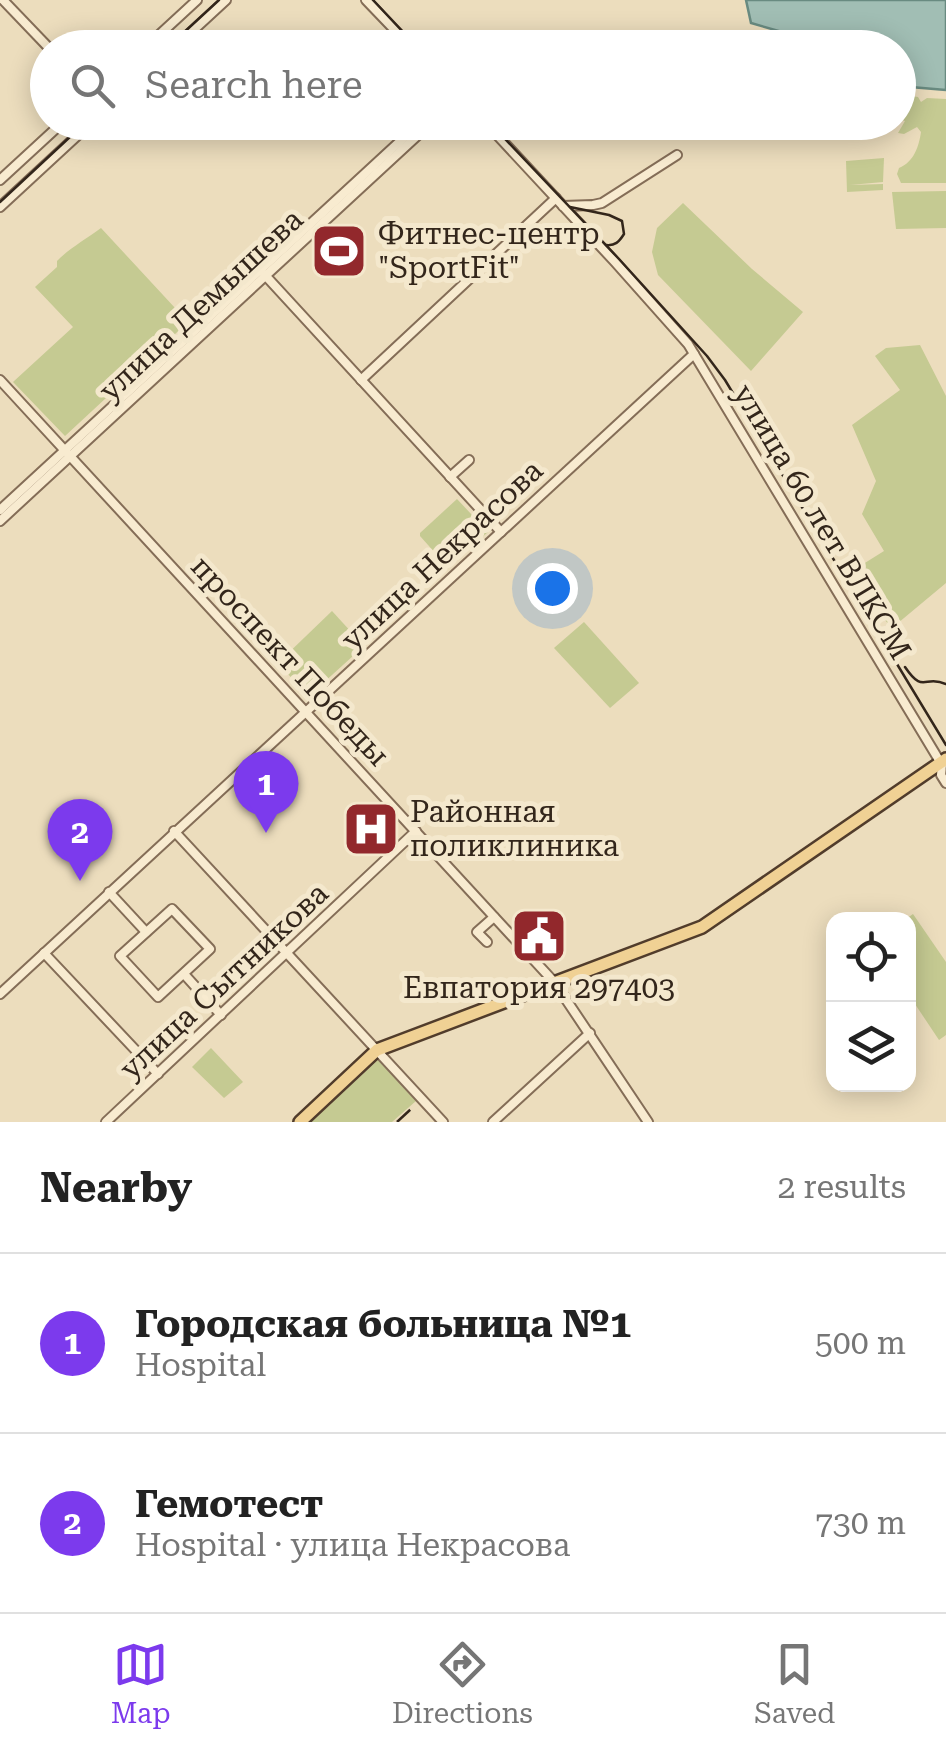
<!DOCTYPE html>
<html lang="en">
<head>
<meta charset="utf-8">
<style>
	:root { --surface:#fff; --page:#f2f2f2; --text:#222; --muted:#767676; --line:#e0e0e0; --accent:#7c3aed }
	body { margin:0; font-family:"Roboto Serif",serif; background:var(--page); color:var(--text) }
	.controls { position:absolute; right:30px; bottom:30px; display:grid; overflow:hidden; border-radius:20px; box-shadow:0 5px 25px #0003 }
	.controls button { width:90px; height:90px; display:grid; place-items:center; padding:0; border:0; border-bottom:2px solid var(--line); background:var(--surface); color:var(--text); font:50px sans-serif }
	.you { position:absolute; left:552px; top:588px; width:35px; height:35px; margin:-25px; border:8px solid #fff; border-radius:50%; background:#1a73e8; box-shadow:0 0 0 15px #1a73e833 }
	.badge { display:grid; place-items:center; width:65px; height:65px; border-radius:50%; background:var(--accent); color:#fff; font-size:32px; font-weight:700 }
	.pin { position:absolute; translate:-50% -82px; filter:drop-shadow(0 2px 5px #0008) }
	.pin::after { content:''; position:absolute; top:52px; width:35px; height:30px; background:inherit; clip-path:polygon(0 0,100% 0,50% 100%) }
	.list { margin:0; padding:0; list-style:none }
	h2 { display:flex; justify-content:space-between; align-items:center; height:130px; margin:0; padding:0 40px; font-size:42px }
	h2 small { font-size:32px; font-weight:400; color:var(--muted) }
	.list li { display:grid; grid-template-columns:65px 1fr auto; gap:30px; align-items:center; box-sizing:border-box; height:180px; padding:0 40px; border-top:2px solid var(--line) }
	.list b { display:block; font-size:38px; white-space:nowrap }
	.list p { margin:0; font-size:32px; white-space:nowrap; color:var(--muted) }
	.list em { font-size:32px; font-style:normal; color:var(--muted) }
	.icon { flex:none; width:55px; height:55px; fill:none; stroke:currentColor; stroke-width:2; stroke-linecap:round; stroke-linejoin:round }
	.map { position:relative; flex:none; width:946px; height:1122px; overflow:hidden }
	.search { position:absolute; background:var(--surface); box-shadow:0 5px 25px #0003; left:30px; right:30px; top:30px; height:110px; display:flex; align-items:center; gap:25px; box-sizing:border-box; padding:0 35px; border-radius:55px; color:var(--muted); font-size:38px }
	.sheet { height:490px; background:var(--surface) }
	nav { display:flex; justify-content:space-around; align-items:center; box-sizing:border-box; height:140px; border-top:2px solid var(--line); background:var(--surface); font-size:28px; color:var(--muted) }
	nav a { display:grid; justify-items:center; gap:5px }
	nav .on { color:var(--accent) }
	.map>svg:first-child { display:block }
	.green { fill:#c5ca92 }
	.water { fill:#a1beb4; stroke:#698b81; stroke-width:2.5 }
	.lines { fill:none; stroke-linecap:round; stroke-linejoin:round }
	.minor-casing { stroke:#846d57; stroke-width:12 }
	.major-casing { stroke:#513c2b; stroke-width:16 }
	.minor { stroke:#f8ebd0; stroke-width:8 }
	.major { stroke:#f0d194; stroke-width:11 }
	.tram { stroke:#33261b; stroke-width:2.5 }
	.rail { stroke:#33261b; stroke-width:2.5; stroke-dasharray:18 18; stroke-linecap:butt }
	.labels { text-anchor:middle; stroke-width:10; stroke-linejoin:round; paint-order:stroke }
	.poi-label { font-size:30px; fill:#33261b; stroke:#f4e8cd; text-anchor:start }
	.street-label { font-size:30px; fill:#33261b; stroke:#f4e8cd }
</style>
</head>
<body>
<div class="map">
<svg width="946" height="1122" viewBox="0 0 946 1122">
	<rect width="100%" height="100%" fill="#ecddbd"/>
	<g class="green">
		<path d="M899,94L918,97L921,102L927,98L946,99V183H901L897,174L899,168C914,162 919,146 921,132L917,127L904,134L898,133L905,121L899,119Z"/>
		<polygon points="884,158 883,182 850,185 883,184 883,190 847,192 846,161"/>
		<polygon points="946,191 946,228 896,229 892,192"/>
		<polygon points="683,203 752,269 803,312 751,371 658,275 652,252 657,228"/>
		<path d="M101,228L188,322L65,436L13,382L73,327L35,287L57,267V261C71,247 85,240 101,228Z"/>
		<polygon points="920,345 946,396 946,583 892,628 870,603 852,571 884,551 862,514 876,481 852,425 900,390 875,356 886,348"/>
		<polygon points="457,499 488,532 451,565 445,564 420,536 420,533"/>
		<polygon points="332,611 364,646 311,694 305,693 278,663"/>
		<polygon points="584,622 639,683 610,708 554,648"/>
		<polygon points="913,914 946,962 946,1035 939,1040 909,995 908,919 906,919"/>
		<polygon points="211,1048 243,1082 224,1098 192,1067"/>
		<polygon points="378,1060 416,1101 392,1122 311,1122"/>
	</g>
	<polygon class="water" points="746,0 946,0 946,90 899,86 898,48 782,47 782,32 751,23"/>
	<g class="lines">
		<g class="minor-casing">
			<g id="minor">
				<polyline points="3,0 49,48"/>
				<polyline points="366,0 412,48"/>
				<polyline points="145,48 197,0"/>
				<polyline points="174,48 226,0"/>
				<polyline points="485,122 615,262 688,344 942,765 941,775 946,783"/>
				<polyline points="0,180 63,122"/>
				<polyline points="563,206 593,205 602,203 677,155"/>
				<polyline points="0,207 92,122"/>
				<polyline points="264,274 501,532"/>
				<polyline points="0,380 555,983 648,1122"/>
				<polyline points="361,380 556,198"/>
				<polyline points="450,477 469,460"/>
				<polyline points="0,510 421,122"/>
				<polyline points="0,521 432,122"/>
				<polyline points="174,831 443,1122"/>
				<polyline points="109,892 146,932"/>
				<polygon points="172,909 210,949 158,997 120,956"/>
				<polyline points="487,942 477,932 494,917"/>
				<polyline points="44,953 158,1074"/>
				<polyline points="184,974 221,1015"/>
				<polyline points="0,994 694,354"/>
				<polyline points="106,1122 416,831"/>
				<polyline points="493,1122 590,1033"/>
			</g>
		</g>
		<g class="major-casing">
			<polyline id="major" points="300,1122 377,1050 702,927 946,759"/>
		</g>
		<use href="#minor" class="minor"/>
		<use href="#major" class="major"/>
		<g class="tram">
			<polyline points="373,0 418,48"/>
			<polyline points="167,48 219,0"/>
			<polyline points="489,122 619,259 707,356 725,380 946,745"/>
			<polyline points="0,202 86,122"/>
			<path d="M570,207L609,215L622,221L624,234C619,242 615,246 606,245"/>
			<path d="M905,667C924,695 924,674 946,684"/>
		</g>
		<polyline class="rail" points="397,1122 411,1109"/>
	</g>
	<defs>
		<g id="stadium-square" transform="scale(2.875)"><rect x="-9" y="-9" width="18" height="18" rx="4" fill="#92282c" stroke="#f4e8cd"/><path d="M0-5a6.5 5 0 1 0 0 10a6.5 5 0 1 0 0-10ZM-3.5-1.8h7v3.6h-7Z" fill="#fff"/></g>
		<g id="hospital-square" transform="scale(2.875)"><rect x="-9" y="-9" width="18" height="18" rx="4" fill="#92282c" stroke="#f4e8cd"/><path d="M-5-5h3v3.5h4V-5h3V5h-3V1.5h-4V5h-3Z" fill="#fff"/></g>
		<g id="civic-square" transform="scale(2.875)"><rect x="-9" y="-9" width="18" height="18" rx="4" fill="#92282c" stroke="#f4e8cd"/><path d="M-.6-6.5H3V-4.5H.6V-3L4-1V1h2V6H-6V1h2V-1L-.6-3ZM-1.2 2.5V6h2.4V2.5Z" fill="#fff"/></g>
	</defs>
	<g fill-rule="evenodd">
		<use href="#stadium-square" x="339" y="251"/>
		<use href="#hospital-square" x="371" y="829"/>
		<use href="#civic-square" x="539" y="936"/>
	</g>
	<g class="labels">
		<g class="poi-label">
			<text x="378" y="244">Фитнес-центр<tspan x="378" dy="34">"SportFit"</tspan></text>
			<text x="410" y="822">Районная<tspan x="410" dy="34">поликлиника</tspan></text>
			<text x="539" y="998" text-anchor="middle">Евпатория 297403</text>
		</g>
		<g class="street-label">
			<text transform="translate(201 305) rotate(-43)" y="10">улица Демышева</text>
			<text transform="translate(822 522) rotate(59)" y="10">улица 60 лет ВЛКСМ</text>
			<text transform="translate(442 555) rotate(-43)" y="10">улица Некрасова</text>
			<text transform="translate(290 661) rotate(47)" y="10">проспект Победы</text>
			<text transform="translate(224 981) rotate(-43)" y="10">улица Сытникова</text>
		</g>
	</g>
</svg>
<div class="controls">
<button><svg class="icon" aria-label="locate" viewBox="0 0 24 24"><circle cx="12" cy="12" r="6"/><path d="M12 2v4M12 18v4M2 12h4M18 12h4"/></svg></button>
<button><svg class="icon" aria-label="layers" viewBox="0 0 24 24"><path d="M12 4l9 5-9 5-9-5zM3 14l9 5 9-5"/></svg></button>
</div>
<div class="you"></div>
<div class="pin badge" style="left:266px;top:833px">1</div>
<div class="pin badge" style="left:80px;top:881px">2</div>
<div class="search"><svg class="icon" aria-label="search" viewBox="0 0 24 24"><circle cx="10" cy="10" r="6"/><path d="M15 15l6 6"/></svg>Search here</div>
</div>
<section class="sheet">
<h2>Nearby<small>2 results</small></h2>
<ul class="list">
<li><span class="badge">1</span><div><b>Городская больница №1</b><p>Hospital</p></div><em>500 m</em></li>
<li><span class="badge">2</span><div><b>Гемотест</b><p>Hospital · улица Некрасова</p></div><em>730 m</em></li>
</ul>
</section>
<nav>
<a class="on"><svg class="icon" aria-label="map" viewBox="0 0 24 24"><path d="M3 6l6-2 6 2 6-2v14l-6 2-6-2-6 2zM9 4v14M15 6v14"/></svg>Map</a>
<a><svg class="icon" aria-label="directions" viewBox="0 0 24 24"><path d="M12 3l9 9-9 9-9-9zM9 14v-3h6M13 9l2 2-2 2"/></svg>Directions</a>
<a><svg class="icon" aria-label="saved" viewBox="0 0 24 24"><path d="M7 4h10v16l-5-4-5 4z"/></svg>Saved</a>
</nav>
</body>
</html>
